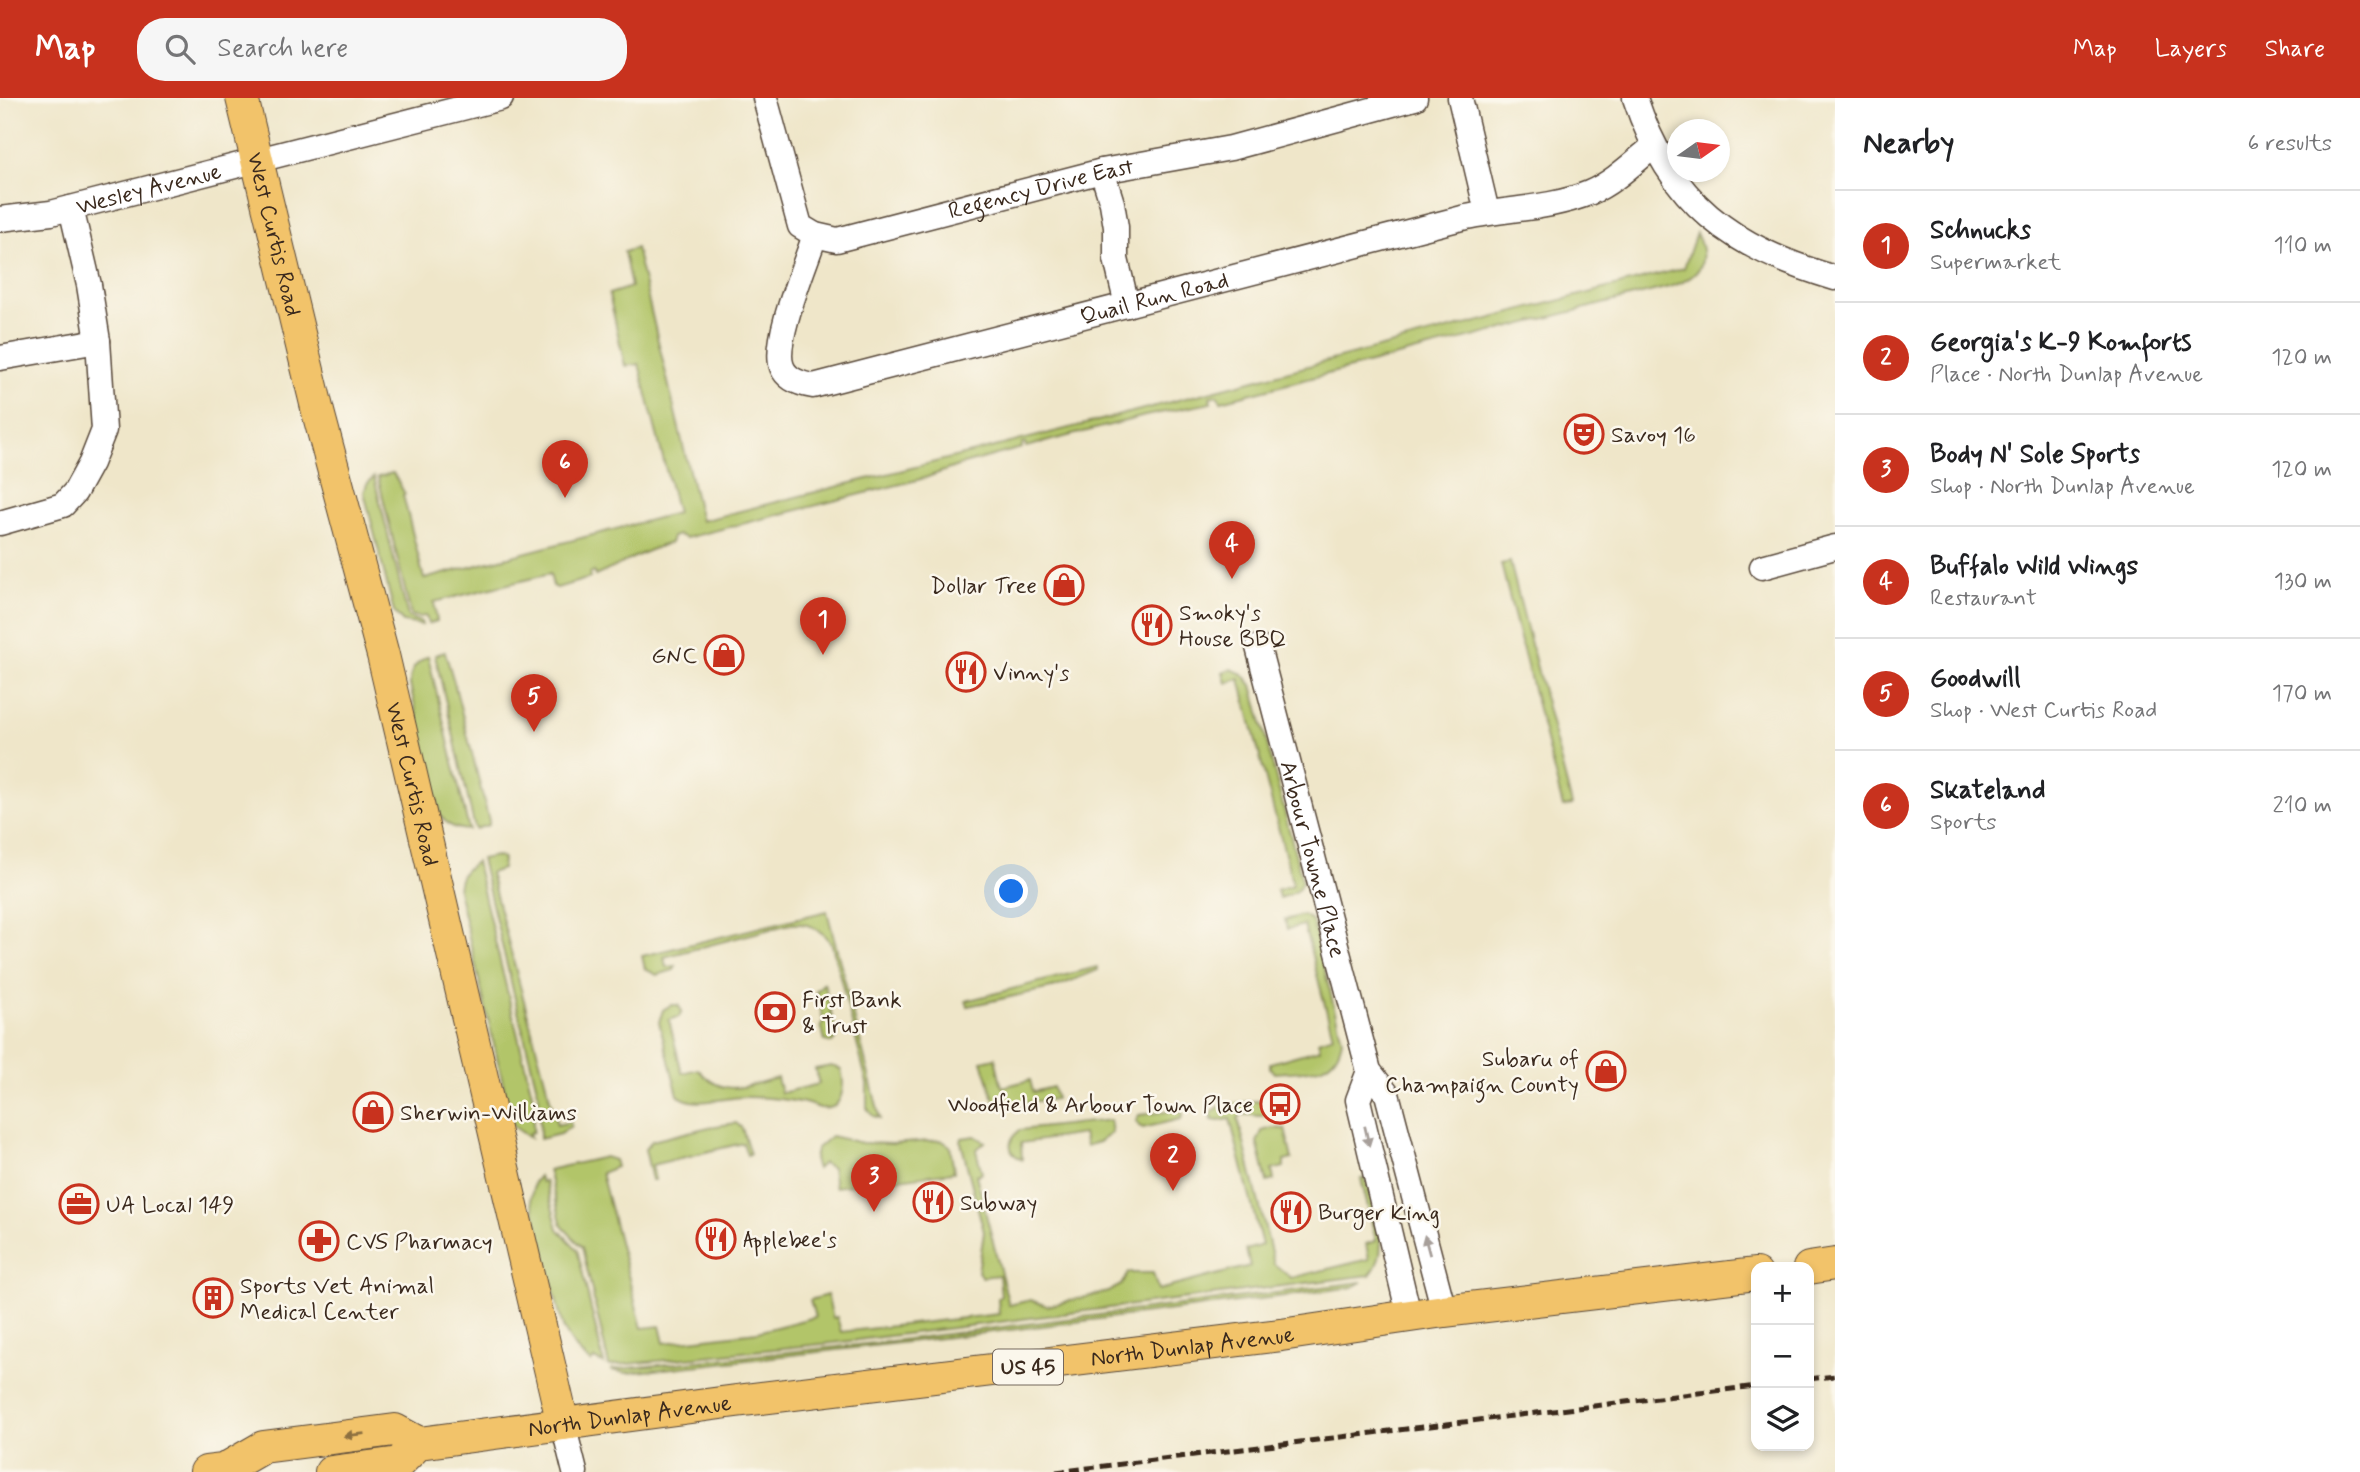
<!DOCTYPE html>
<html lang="en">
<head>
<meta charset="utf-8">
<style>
	:root { --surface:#fff; --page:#f6f6f6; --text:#202124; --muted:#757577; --line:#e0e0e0; --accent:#c8321e }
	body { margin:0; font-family:Mynerve,sans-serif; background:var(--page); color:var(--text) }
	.controls { position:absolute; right:21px; bottom:21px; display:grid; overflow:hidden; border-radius:14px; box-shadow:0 4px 10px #0003 }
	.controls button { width:63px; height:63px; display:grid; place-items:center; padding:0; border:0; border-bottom:2px solid var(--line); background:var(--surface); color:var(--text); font:35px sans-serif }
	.compass { position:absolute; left:1667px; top:21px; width:63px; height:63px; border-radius:50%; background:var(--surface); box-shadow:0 4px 10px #0003; rotate:76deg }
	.you { position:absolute; left:1012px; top:794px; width:24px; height:24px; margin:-18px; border:5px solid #fff; border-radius:50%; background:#1a73e8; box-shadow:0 0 0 10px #1a73e833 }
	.badge { display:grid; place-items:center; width:46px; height:46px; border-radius:50%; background:var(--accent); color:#fff; font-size:23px; font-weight:700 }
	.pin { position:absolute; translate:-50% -58px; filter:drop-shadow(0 2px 4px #0008) }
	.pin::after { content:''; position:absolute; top:37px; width:24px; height:21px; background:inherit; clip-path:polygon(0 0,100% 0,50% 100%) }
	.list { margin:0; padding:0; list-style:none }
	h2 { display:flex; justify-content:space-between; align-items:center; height:91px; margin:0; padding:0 28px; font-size:30px }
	h2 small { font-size:23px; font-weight:400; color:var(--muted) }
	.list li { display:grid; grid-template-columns:46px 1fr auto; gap:21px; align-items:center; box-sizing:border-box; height:112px; padding:0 28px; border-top:2px solid var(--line) }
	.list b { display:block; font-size:26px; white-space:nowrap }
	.list p { margin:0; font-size:23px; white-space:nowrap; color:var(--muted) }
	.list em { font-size:23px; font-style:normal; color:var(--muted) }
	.icon { flex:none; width:38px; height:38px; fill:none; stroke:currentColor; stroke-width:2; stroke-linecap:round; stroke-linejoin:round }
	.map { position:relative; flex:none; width:1835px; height:1374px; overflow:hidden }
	header { display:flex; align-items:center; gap:42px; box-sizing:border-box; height:98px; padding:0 35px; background:var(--accent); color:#fff }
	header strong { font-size:33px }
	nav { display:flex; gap:38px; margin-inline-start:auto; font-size:24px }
	.search { width:490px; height:63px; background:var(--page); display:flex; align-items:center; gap:18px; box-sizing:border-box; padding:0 24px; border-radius:28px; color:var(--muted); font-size:26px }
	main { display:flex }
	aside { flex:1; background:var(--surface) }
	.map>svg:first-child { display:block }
	.green { fill:#b2c569; stroke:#767844; stroke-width:2 }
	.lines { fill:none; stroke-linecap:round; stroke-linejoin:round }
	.minor-casing { stroke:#564638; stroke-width:27 }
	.major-casing { stroke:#564638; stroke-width:34 }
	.minor { stroke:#fff; stroke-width:24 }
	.major { stroke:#f2c36a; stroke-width:32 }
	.rail { stroke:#3b2a1e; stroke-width:5; stroke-dasharray:10 5; stroke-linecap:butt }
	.oneway { fill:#a79f9a }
	.oneway2 { fill:#8d6f40 }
	.labels { text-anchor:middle; stroke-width:5; stroke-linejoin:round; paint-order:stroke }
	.shield { fill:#fbf7ec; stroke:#75685c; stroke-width:2 }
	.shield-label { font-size:21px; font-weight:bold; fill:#3b2a1e }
	.street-label { font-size:23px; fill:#3b2a1e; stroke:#fbf7ec }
	.poi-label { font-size:23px; fill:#3b2a1e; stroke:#fbf7ec; text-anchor:start }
</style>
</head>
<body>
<header>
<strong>Map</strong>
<div class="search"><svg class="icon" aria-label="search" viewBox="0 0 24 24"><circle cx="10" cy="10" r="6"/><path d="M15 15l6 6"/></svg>Search here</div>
<nav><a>Map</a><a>Layers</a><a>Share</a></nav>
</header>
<main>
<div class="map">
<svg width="1835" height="1374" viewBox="0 0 1835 1374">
	<rect width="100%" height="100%" fill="#fbf7ec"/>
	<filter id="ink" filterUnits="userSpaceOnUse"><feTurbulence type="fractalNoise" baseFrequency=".0143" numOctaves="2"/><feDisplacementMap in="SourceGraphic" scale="14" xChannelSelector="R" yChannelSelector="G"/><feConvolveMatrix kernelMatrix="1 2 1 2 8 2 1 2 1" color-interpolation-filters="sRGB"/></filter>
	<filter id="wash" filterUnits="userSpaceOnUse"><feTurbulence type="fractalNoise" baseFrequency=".00686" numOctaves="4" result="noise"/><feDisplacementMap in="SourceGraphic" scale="28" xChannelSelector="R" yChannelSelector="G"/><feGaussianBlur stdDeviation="1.57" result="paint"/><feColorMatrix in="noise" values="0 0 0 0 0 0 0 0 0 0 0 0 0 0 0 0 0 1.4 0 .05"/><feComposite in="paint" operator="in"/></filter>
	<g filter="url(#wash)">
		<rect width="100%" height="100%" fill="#efe6c9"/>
		<g class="green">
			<path d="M1696,135C1710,163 1701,178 1673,188L1221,303L1217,297L1210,299L1211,305L1145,318L1026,349L1025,345L1022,346V350L963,366L925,380L686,440L678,437L672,439L670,445C642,453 621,467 595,478L594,474L590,475V480L557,490L553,488L550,476L434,504L437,523L428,526L426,518L418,519L411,517L378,379L393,375L405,396L403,397L424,481L677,415L639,266L625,268L609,196L631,189L624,154L636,150L701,423L1113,319L1684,170Z"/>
			<polygon points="374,379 408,519 421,524 422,527 403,524 394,514 364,394 367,386"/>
			<polygon points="1510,464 1572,707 1563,709 1501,466"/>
			<polygon points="445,554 454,584 489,723 489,727 475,731 435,557"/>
			<path d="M428,558L469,732C455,731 448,728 440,717L410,587C410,571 415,566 428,558Z"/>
			<path d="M1231,571L1243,576L1252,587L1302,782C1299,795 1291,796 1279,800L1277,792L1293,787L1240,581L1226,585L1223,574Z"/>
			<polygon points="496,758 503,761 502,771 490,775 557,1027 570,1024 571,1028 560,1036 540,1041 539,999 481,761"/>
			<path d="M476,764L533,1000V1034L529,1035L530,1040L513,1028L458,792C459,777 464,771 476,764Z"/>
			<path d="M827,813L880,1020L873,1018L867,1010V985L832,847C820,829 807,823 786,827L664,859L666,869L675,868L674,872L657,877L645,871L642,858Z"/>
			<path d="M1303,817L1312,822L1342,941C1336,977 1305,972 1275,975L1270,970V965L1320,951L1318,943L1333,938L1304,827L1287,831L1285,822Z"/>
			<polygon points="1097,869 1098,872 1056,889 968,908 966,903"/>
			<polygon points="824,885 837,939 832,945 825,943 821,927 824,925 816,893"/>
			<path d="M671,907H678L682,913L679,919L669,922L682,975L698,971C723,1001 745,988 777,980L781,995L819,986L815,971L831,968L841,971C845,987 844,1014 820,1010C813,1008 807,1005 800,1004C782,1001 764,999 746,999C724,999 694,1011 678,997L659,924L663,912Z"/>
			<polygon points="995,960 1002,989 1030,982 1033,994 1053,989 1056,1001 996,1008 982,963"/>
			<path d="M1289,999L1286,1016L1259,1018L1242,1016L1238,1021L1274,1166L1291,1180L1369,1161L1366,1146L1376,1143L1361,1081L1366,1080C1374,1111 1393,1150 1370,1177L842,1244L609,1268L582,1149L562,1128L548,1072L605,1059L614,1062L616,1069L601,1075L642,1230L660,1228L664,1245L757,1234L815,1219L810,1202L827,1197L833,1220L837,1219L841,1234L999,1216L998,1200L1001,1198L999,1177L982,1179L978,1174L984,1134L961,1044L962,1040L975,1038L985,1044L976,1052L982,1075L976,1077L1009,1207L1031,1202L1047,1208L1108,1194L1121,1187L1128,1175H1153L1158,1192L1250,1168L1246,1152L1262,1147L1230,1021L1219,1023L1212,1022V1014L1222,1007Z"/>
			<polygon points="1179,1012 1183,1016 1181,1021 1143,1030 1139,1028 1136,1023 1139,1017"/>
			<path d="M1110,1022L1112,1035L1099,1044L1086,1048L1083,1036L1021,1045L1022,1062C1007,1054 1007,1042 1020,1032Z"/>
			<polygon points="736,1025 742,1030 750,1056 747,1057 743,1045 652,1067 655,1082 652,1082 645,1051 652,1043 709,1029"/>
			<polygon points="1272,1030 1285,1031 1292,1061 1284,1063 1284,1069 1272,1072 1274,1082 1267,1084 1257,1044 1262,1033"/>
			<polygon points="831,1038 862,1045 893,1046 941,1042 950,1048 954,1074 835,1089 832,1070 823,1065 817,1071 814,1062 816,1051"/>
			<path d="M539,1078L541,1084L545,1083L558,1131L577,1151L604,1266L594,1261L591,1264C578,1255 570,1245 563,1229L531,1101L534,1084Z"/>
			<path d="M1362,1184L1353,1189C1111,1221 869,1249 627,1275L610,1272L876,1245Z"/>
		</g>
	</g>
	<g filter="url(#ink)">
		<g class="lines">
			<g class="minor-casing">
				<g id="minor">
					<path id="s1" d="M765,0L800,128L815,137L837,142L1102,73L1231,50L1415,0"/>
					<polyline points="1460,0 1487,114"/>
					<path d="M1635,0C1670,106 1731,149 1835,180"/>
					<polyline points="1102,73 1112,105 1116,129 1116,161 1127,207"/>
					<path id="s2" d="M0,121L51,115L501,0"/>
					<path id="s3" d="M815,137C806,165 772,244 782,269C787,282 801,286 813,288L1462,120C1502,111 1550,111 1589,95C1613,85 1634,64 1654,48"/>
					<polyline points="0,260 98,243"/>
					<polyline points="0,425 63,407 75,394 91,365 104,332 98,243 89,187 71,110"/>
					<polyline points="1762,469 1835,449"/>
					<path id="s4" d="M1258,549L1369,973L1387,996L1444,1213"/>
					<polyline points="1369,973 1358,1002 1409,1217"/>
					<polyline points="563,1326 575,1374"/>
				</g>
			</g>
			<g class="major-casing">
				<g id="major">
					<path id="s5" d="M242,0L318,314L383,557L563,1326"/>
					<polyline points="1809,1170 1835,1166"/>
					<path id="s6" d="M206,1374L223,1372L263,1349L395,1332L419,1345L736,1303L1281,1237L1444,1213L1756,1176"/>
					<polyline points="331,1374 399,1365 419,1345"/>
				</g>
			</g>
			<use href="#minor" class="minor"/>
			<use href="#major" class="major"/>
			<g class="rail">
				<polyline points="1809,1281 1835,1278"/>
				<polyline points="1056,1374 1756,1288"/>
			</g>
		</g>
		<defs><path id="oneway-solid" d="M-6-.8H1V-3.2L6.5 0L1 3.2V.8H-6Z" transform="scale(1.75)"/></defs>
		<g class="oneway">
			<use href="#oneway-solid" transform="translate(1367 1038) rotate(77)"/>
			<use href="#oneway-solid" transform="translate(1427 1147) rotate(-105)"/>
		</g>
		<use class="oneway2" href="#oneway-solid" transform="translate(354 1337) rotate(173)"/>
	</g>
	<defs>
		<g id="theatre-ring" transform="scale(2.0125)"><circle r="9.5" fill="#fbf7ec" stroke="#c8321e" stroke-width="1.5"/><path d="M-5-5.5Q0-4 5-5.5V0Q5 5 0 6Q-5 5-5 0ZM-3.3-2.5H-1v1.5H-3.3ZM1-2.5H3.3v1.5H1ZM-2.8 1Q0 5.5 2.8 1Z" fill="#c8321e"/></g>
		<g id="shop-ring" transform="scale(2.0125)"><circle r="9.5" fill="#fbf7ec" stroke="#c8321e" stroke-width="1.5"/><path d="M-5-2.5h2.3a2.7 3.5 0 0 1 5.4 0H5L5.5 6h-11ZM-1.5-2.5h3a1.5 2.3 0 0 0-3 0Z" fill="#c8321e"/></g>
		<g id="restaurant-ring" transform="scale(2.0125)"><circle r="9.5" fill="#fbf7ec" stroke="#c8321e" stroke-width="1.5"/><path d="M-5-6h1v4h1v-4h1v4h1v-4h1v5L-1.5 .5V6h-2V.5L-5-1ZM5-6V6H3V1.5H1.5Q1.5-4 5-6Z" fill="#c8321e"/></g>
		<g id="bank-ring" transform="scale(2.0125)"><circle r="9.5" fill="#fbf7ec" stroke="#c8321e" stroke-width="1.5"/><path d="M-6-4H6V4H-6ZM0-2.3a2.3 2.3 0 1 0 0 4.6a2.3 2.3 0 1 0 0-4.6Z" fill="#c8321e"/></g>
		<g id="bus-ring" transform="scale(2.0125)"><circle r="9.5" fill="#fbf7ec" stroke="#c8321e" stroke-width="1.5"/><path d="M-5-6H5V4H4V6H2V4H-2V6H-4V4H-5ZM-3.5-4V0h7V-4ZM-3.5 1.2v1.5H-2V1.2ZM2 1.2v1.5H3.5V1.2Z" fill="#c8321e"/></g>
		<g id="office-ring" transform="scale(2.0125)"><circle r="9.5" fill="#fbf7ec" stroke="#c8321e" stroke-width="1.5"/><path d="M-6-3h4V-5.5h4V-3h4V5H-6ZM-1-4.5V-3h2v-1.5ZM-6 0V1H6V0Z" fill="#c8321e"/></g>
		<g id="pharmacy-ring" transform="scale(2.0125)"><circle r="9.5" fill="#fbf7ec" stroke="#c8321e" stroke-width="1.5"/><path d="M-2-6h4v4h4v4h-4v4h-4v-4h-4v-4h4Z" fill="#c8321e"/></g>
		<g id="building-ring" transform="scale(2.0125)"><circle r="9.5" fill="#fbf7ec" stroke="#c8321e" stroke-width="1.5"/><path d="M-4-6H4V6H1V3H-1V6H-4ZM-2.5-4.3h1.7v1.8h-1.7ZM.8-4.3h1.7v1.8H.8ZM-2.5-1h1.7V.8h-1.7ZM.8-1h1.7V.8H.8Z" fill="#c8321e"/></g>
	</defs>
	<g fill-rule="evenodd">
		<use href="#theatre-ring" x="1584" y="336"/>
		<use href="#shop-ring" x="1064" y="487"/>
		<use href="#restaurant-ring" x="1152" y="527"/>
		<use href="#shop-ring" x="724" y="557"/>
		<use href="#restaurant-ring" x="966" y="574"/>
		<use href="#bank-ring" x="775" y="914"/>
		<use href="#shop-ring" x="1606" y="973"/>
		<use href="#bus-ring" x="1280" y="1006"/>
		<use href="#shop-ring" x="373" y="1014"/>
		<use href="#restaurant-ring" x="933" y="1104"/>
		<use href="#office-ring" x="79" y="1106"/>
		<use href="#restaurant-ring" x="1291" y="1114"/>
		<use href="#restaurant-ring" x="716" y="1141"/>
		<use href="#pharmacy-ring" x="319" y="1143"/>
		<use href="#building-ring" x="213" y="1200"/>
	</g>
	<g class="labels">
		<rect class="shield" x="993" y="1251.5" width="70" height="35" rx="5"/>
		<g class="shield-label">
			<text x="1028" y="1276">US 45</text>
		</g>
		<g class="street-label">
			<text dy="8" stroke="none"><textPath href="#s2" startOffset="152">Wesley Avenue</textPath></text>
			<text dy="8" stroke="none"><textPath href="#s1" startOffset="383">Regency Drive East</textPath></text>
			<text dy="8" stroke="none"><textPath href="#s5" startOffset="140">West Curtis Road</textPath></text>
			<text dy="8" stroke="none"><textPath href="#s3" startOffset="528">Quail Run Road</textPath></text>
			<text dy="8" stroke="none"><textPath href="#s5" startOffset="707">West Curtis Road</textPath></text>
			<text dy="8" stroke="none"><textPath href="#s4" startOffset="219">Arbour Towne Place</textPath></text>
			<text dy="8" stroke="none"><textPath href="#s6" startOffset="1003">North Dunlap Avenue</textPath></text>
			<text dy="8" stroke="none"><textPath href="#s6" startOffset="436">North Dunlap Avenue</textPath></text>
		</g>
		<g class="poi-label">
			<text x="1611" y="344">Savoy 16</text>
			<text x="1037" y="495" text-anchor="end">Dollar Tree</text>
			<text x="1179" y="522">Smoky's<tspan x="1179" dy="26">House BBQ</tspan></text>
			<text x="697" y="565" text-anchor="end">GNC</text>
			<text x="993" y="582">Vinny's</text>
			<text x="802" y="909">First Bank<tspan x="802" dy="26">&amp; Trust</tspan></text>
			<text x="1579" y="968" text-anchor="end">Subaru of<tspan x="1579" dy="26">Champaign County</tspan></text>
			<text x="1253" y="1014" text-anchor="end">Woodfield &amp; Arbour Town Place</text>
			<text x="400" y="1022">Sherwin-Williams</text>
			<text x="960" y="1112">Subway</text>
			<text x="106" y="1114">UA Local 149</text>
			<text x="1318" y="1122">Burger King</text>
			<text x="743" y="1149">Applebee's</text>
			<text x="346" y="1151">CVS Pharmacy</text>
			<text x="240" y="1195">Sports Vet Animal<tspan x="240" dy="26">Medical Center</tspan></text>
		</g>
	</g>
</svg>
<div class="controls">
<button>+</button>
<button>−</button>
<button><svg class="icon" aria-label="layers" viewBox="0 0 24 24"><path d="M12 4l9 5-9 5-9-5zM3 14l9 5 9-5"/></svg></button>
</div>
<svg class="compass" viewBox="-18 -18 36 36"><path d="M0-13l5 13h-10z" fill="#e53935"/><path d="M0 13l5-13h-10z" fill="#757577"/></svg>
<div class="you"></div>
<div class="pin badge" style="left:823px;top:557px">1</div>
<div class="pin badge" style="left:1173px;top:1093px">2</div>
<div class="pin badge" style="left:874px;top:1114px">3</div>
<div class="pin badge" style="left:1232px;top:481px">4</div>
<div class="pin badge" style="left:534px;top:634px">5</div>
<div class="pin badge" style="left:565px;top:400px">6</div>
</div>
<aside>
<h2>Nearby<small>6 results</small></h2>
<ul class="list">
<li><span class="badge">1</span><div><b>Schnucks</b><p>Supermarket</p></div><em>110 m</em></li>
<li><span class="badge">2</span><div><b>Georgia's K-9 Komforts</b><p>Place · North Dunlap Avenue</p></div><em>120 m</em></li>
<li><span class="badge">3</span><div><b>Body N' Sole Sports</b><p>Shop · North Dunlap Avenue</p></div><em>120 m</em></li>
<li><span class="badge">4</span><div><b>Buffalo Wild Wings</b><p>Restaurant</p></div><em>130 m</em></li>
<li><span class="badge">5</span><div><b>Goodwill</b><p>Shop · West Curtis Road</p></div><em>170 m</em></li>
<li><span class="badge">6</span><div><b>Skateland</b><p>Sports</p></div><em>210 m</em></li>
</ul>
</aside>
</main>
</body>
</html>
